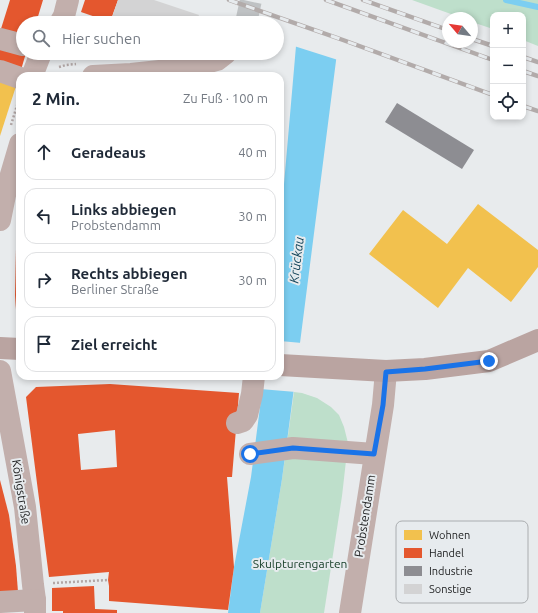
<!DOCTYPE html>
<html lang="de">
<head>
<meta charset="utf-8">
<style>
	:root { --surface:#fff; --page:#f6f6f7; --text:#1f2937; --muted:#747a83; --line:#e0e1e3 }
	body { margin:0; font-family:Ubuntu,sans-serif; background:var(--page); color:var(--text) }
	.controls { position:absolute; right:12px; top:12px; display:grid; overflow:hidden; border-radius:8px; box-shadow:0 2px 6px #0003 }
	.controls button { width:36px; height:36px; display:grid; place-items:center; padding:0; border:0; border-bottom:1px solid var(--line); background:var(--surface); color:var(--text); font:20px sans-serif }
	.compass { position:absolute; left:442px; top:12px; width:36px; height:36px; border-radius:50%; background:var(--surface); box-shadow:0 2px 6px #0003; rotate:299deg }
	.stop { position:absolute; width:12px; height:12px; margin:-9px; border:3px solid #1a73e8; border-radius:50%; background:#fff }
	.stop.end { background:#1a73e8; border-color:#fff; box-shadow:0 1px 4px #0008 }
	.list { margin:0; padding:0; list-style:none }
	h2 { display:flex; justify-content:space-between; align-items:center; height:52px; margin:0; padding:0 16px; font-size:17px }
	h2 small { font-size:13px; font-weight:400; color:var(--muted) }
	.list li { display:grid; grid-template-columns:26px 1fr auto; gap:12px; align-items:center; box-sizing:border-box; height:56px; margin:0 8px 8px; padding:0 8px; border:1px solid var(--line); border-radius:12px }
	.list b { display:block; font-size:15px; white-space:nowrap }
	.list p { margin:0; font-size:13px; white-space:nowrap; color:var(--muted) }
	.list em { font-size:13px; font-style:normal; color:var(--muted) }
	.icon { flex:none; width:22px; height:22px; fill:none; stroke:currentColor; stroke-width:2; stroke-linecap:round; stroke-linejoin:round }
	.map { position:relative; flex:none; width:538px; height:613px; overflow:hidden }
	.search { position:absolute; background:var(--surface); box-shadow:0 2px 6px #0003; left:16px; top:16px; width:268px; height:44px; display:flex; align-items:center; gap:10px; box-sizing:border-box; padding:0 14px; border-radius:22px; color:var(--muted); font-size:15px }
	.panel { position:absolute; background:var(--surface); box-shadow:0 2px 6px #0003; left:16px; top:72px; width:268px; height:308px; border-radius:12px }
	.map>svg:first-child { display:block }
	.green { fill:#bedfcb }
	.water { fill:#7ccef1 }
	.pier { fill:#e8ebed }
	.homes { fill:#f2c14e }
	.shops { fill:#e4572e; fill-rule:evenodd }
	.industry { fill:#8d8d92 }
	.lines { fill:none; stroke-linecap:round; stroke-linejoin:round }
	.stream { stroke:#7ccef1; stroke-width:6 }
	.building { fill:#d3d3d4 }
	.minor-tunnel { stroke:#bfc2c4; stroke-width:22; stroke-dasharray:22 11; stroke-linecap:butt }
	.path { stroke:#b2a7a6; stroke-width:2.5; stroke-dasharray:2 2; stroke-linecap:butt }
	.minor { stroke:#c2afac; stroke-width:22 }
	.major { stroke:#baa4a1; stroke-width:22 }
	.rail-casing { stroke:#b2abaa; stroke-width:4.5 }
	.rail { stroke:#e7ebee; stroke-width:3; stroke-dasharray:9; stroke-linecap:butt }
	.route { stroke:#1a73e8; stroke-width:5 }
	.labels { text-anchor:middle; stroke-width:4; stroke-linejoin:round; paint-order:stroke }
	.street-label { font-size:12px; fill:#1c1d1e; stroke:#e7ebee }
	.park-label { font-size:12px; fill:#123b24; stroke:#e7ebee }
	.water-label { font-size:13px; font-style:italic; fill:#15465b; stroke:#e7ebee }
	.key { fill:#e7ebee; stroke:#aaadb0; stroke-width:1 }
	.key-label { font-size:11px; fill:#1c1d1e }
</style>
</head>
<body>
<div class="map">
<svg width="538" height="613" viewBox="0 0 538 613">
	<rect width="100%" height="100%" fill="#e8ebed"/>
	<g class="green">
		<polygon points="412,0 538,0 538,46 523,40 523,15 493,15 493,29 472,22 472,18 462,18"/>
		<polygon points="294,392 302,393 317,398 331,407 339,415 344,427 348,443 342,496 324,613 260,613 282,479"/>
	</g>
	<polygon class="water" points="298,0 337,53 300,343 282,479 260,613 228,613 234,567 251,477 264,376 280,376 280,230 296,46"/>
	<g class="pier">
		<polygon points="296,0 347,0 338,60 294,46"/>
		<polygon points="280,341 302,343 296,392 260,389 262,376 280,376"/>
	</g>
	<g class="homes">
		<polygon points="0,74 18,80 0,136"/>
		<polygon points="478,204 538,250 538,267 511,302 468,268 438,308 369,254 403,210 447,244"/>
	</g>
	<g class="shops">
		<polygon points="10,0 43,0 36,23 23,23 23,53 26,53 18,80 0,74 0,32"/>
		<polygon points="85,0 118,0 110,22 81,12"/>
		<polygon points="20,231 20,242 16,242"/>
		<polygon points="16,249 20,250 20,341 18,341 15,295"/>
		<path d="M110,384L239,393L232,477H227L234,567L228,610L109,601V586L108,580L109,572L49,577L26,397L36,387ZM115,430L117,467L81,470L78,434Z"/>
		<polygon points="0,480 9,515 16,566 18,592 0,593"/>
		<polygon points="94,586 95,609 117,610 117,613 63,613 63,611 52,611 52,588"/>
	</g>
	<polygon class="industry" points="397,103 474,150 462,169 385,122"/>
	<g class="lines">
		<polyline class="stream" points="506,0 538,7"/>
	</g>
	<polygon class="building" points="118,0 154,0 199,15 196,23 110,23"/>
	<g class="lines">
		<polyline class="minor-tunnel" points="246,23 251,0"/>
		<g class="path">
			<polyline points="59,67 66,65 76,64"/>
			<polyline points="11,125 19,99"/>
			<polyline points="53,583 108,580"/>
		</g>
		<g class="minor">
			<polyline points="60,23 64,16 68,0"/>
			<polyline points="0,39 23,45"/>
			<polyline points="0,71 20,78"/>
			<polyline points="32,76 41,53"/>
			<polyline points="93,76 131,74 188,68 217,60 226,53"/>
			<polyline points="0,220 5,195 20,144"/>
			<polyline points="0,371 25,507 33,585 35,600 35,613"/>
			<polyline points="237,423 243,421 247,415 252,394 254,376"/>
			<polyline points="250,454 293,448 374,454"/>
			<polyline points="0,602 35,600"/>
			<polyline points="350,613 383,405 386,371"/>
		</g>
		<g class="major">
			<polyline points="0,348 20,349"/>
			<polyline points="280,365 386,371 425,369 489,361 538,340"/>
		</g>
		<g class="rail-casing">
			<g id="rail">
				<polyline points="229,0 343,40 493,95"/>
				<polyline points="326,0 493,60"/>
				<polyline points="363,0 448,30"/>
				<polyline points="472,39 493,46"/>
				<polyline points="523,57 538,62"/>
				<polyline points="523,71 538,76"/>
				<polyline points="523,106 538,111"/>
			</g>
		</g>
		<use href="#rail" class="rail"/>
	</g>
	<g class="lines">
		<polyline class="route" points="250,454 293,448 374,454 383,405 386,372 425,369 489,361"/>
	</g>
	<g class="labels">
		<g class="street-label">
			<text transform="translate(21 492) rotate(81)" y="4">Königstraße</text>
			<text transform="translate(365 516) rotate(-81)" y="4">Probstendamm</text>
		</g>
		<g class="park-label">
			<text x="300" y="568">Skulpturengarten</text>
		</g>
		<g class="water-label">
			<text transform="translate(296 260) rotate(-83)" y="5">Krückau</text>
		</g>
	</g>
	<rect x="396" y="521" width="132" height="82" rx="6" class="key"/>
	<rect x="404" y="530" width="18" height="10" fill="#f2c14e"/>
	<rect x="404" y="548" width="18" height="10" fill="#e4572e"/>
	<rect x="404" y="566" width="18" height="10" fill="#8d8d92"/>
	<rect x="404" y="584" width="18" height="10" fill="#d3d3d4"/>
	<g class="key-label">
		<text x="429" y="539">Wohnen</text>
		<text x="429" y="557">Handel</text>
		<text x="429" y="575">Industrie</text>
		<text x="429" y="593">Sonstige</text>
	</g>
</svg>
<div class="controls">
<button>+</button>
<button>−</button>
<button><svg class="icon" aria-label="locate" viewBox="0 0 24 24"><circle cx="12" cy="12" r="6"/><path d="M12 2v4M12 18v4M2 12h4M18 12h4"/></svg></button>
</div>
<svg class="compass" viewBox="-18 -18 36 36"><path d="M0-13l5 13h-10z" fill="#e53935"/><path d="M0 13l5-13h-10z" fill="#747a83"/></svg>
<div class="stop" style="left:250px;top:454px"></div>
<div class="stop end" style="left:489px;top:361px"></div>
<div class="search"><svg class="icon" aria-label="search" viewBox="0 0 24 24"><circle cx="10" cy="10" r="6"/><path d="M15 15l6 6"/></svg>Hier suchen</div>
<section class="panel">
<h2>2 Min.<small>Zu Fuß · 100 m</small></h2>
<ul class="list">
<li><svg class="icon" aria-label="ahead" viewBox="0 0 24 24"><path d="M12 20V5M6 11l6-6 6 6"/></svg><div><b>Geradeaus</b></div><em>40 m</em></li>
<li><svg class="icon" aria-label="left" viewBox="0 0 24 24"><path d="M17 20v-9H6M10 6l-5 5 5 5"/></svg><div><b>Links abbiegen</b><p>Probstendamm</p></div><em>30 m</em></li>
<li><svg class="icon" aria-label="right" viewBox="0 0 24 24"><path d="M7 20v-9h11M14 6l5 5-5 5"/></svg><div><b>Rechts abbiegen</b><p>Berliner Straße</p></div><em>30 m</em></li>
<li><svg class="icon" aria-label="arrive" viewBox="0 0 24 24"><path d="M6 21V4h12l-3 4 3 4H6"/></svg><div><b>Ziel erreicht</b></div></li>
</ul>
</section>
</div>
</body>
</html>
